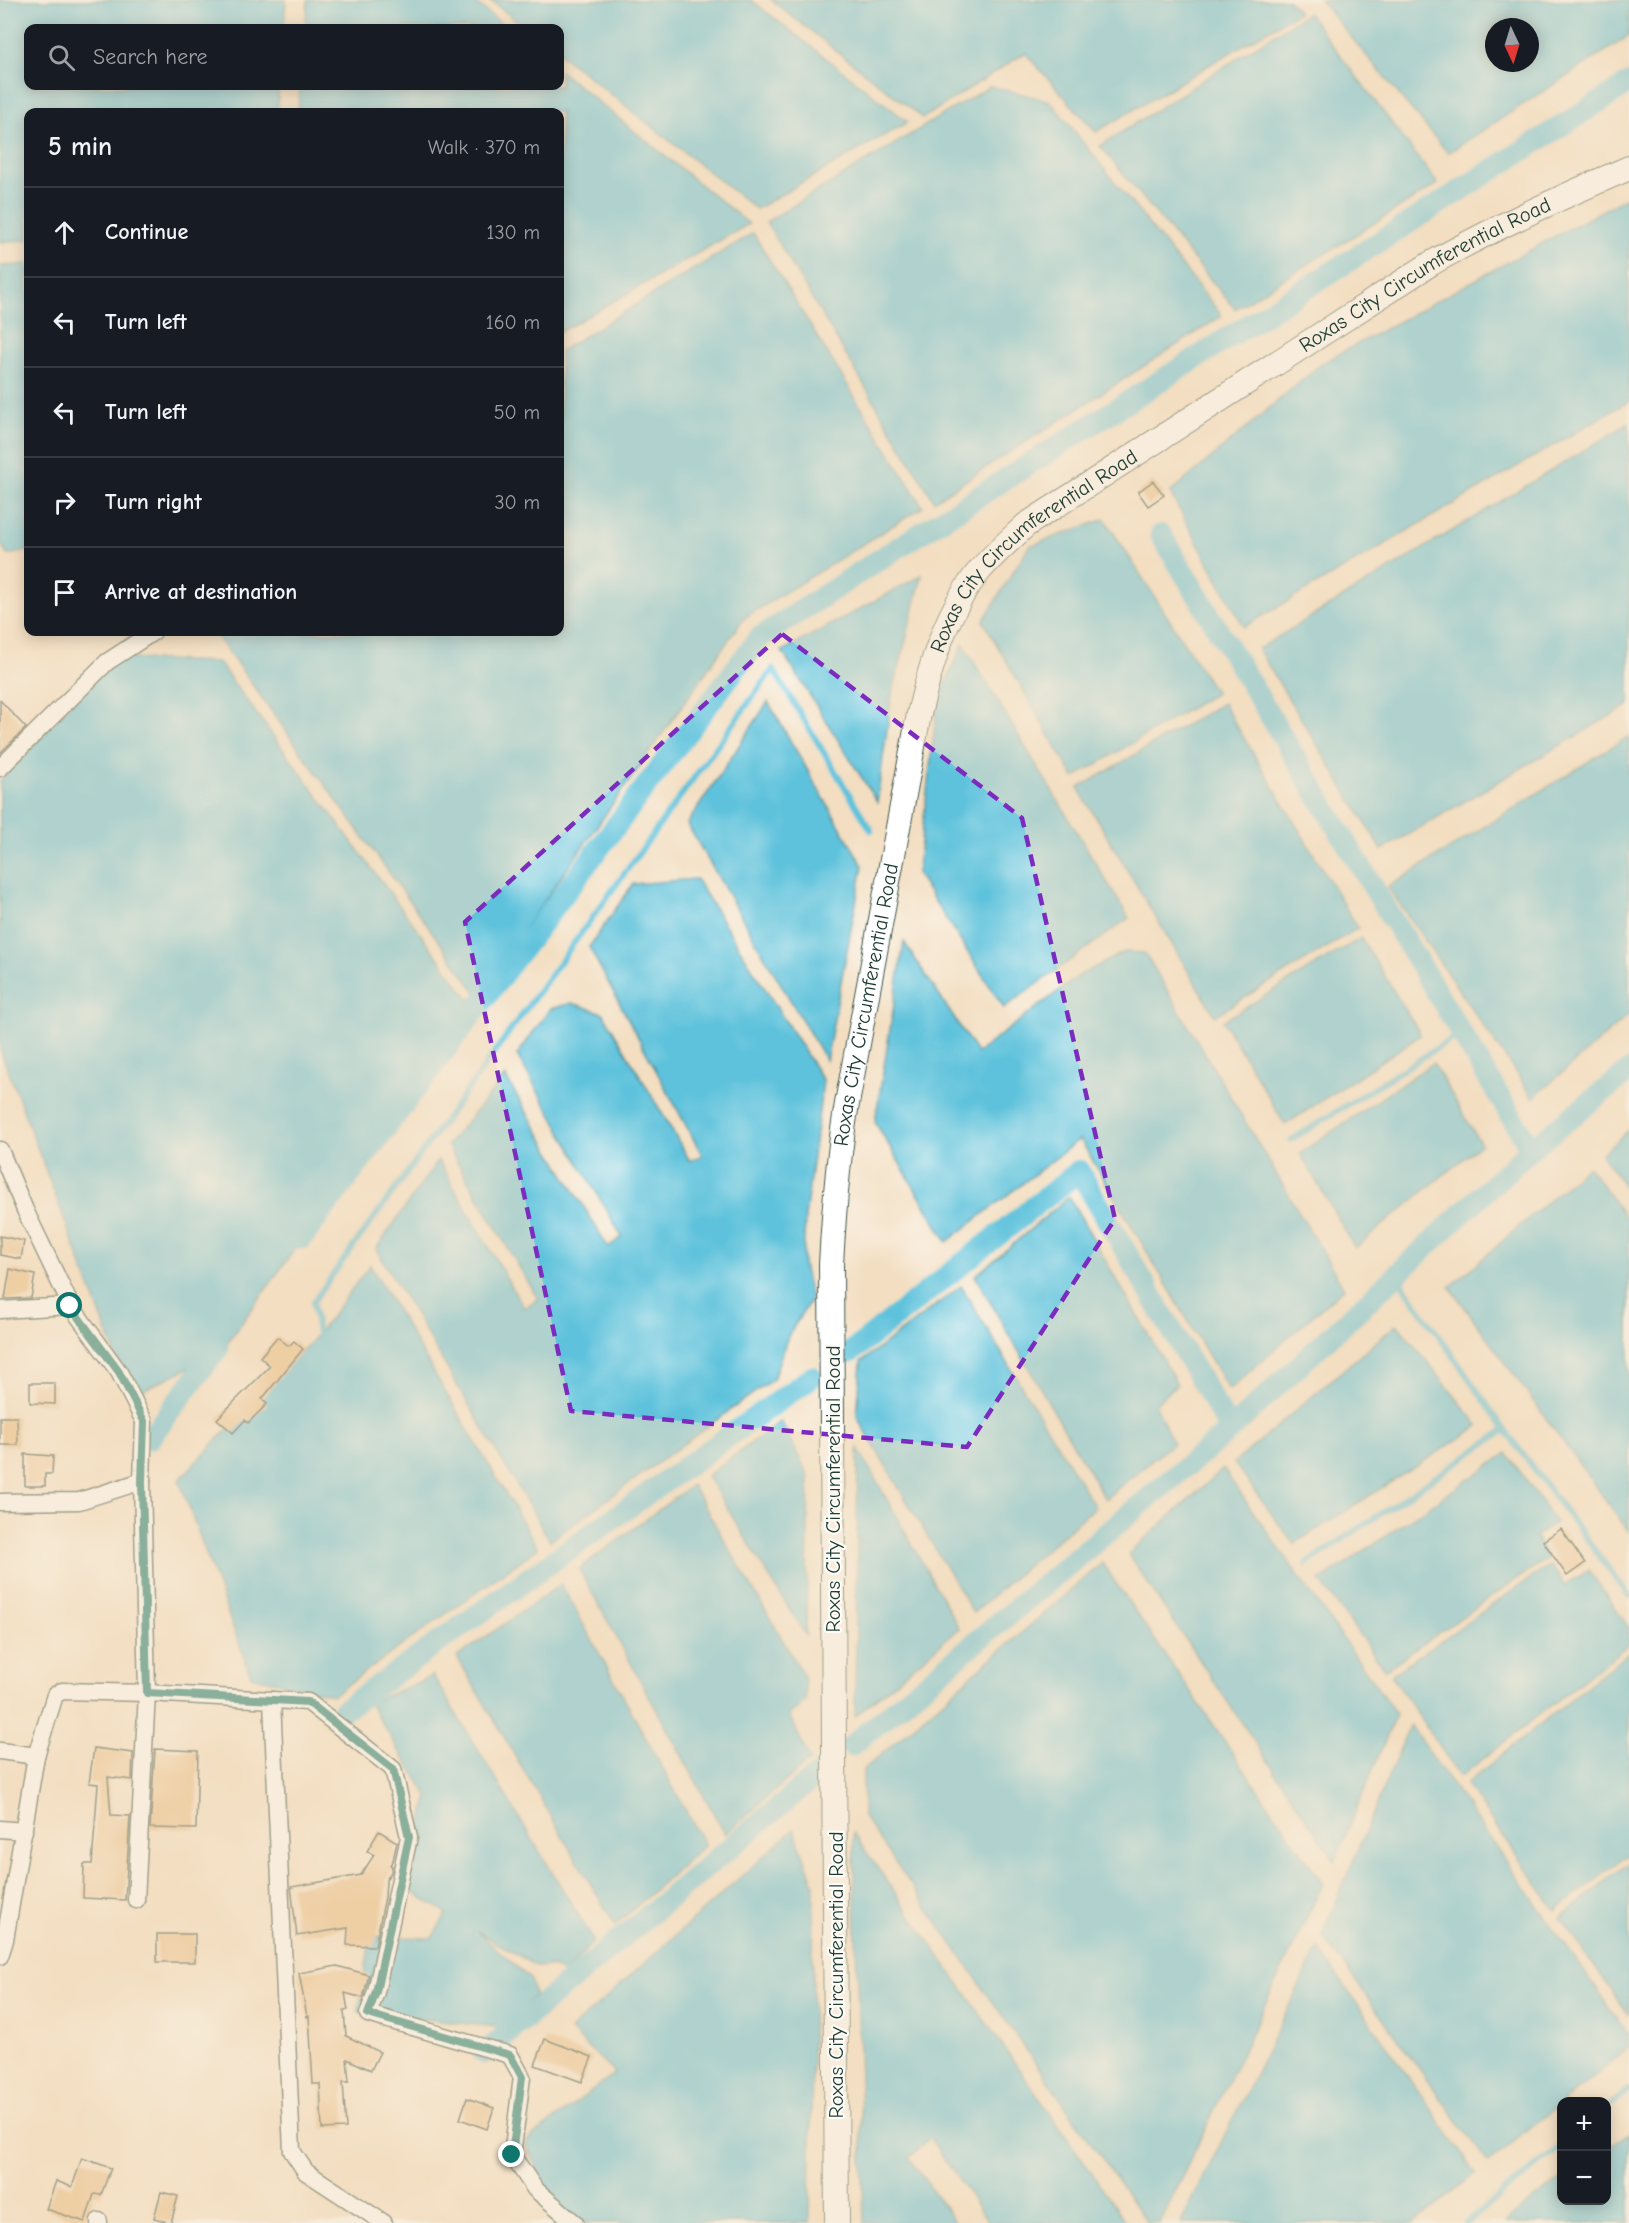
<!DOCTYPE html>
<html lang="en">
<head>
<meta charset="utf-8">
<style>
	:root { --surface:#171b24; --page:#242831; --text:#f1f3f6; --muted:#9ea1a6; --line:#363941 }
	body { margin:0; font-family:"Comic Neue",sans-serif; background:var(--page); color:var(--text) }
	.controls { position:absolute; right:18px; bottom:18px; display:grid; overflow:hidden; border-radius:12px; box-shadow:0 3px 15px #0003 }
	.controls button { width:54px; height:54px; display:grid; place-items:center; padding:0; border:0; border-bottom:2px solid var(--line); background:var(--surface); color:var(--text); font:30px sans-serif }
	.compass { position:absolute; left:1485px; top:18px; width:54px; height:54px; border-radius:50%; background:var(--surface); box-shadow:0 3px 15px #0003; rotate:176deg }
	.stop { position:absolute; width:18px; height:18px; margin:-14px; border:4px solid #0f766e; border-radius:50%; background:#fff }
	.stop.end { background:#0f766e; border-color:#fff; box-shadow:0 2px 6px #0008 }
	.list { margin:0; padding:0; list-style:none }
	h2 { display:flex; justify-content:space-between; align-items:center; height:78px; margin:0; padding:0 24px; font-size:26px }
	h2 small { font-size:20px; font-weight:400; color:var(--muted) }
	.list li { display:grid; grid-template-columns:39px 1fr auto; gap:18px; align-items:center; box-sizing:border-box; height:90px; padding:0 24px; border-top:2px solid var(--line) }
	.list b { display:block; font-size:22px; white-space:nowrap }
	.list em { font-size:20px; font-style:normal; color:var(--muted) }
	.icon { flex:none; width:33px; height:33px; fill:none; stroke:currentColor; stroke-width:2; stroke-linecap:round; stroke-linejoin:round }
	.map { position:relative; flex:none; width:1629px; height:2223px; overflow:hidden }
	.search { position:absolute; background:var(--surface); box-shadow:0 3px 15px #0003; left:24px; top:24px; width:540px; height:66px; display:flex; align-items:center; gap:15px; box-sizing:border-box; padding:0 21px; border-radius:12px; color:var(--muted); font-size:22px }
	.panel { position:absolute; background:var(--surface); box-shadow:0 3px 15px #0003; left:24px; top:108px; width:540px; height:528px; border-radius:12px }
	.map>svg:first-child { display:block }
	.water { fill:#5ec2dc; stroke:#3e8088; stroke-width:1.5; fill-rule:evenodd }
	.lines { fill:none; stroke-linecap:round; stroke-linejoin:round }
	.stream { stroke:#5ec2dc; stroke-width:6 }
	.canal { stroke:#5ec2dc; stroke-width:22 }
	.building { fill:#e9ba7f }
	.street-casing { stroke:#3f5549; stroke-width:19 }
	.secondary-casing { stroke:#3f5549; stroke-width:26 }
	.street { stroke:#fff; stroke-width:16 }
	.secondary { stroke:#fff; stroke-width:24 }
	.route { stroke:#0f766e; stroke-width:8 }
	.marked { fill:none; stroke:#7b2cbf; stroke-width:4.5; stroke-dasharray:12 8; stroke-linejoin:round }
	.labels { text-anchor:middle; stroke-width:4.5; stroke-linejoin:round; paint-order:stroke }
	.street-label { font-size:21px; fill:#1f3d34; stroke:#fdfcf7 }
</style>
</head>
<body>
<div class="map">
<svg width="1629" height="2223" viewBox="0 0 1629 2223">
	<rect width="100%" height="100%" fill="#fdfcf7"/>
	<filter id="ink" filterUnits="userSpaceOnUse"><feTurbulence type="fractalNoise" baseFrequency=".0167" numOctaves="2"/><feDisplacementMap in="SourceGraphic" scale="12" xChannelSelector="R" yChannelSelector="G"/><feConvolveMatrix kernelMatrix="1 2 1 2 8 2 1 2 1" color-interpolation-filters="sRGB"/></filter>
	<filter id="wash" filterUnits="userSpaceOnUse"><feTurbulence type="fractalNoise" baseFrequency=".008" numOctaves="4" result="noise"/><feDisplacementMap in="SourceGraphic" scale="24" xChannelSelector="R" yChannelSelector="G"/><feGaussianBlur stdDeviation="1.35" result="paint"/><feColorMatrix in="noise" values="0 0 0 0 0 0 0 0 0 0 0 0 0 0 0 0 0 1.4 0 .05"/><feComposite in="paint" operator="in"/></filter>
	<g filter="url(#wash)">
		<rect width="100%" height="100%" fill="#f3dec1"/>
		<g class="water">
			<polygon points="0,0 286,0 284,28 28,28 28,86 279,86 277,112 28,112 28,240 0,242"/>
			<polygon points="308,0 472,0 507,28 305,28"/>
			<polygon points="490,0 751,0 908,122 756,209 560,54 560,28 526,28"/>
			<polygon points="771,0 1289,0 1299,12 1096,132 1025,53 923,118"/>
			<path d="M1320,0H1629V36L1448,153ZM1494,27H1530V63H1494Z"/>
			<polygon points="1308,13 1438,184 1235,309 1100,146"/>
			<polygon points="560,71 749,224 560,332 560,112 298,112 300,86 560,86"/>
			<polygon points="990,86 1050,101 1222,316 934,501 766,222"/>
			<polygon points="1629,196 1629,401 1244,627 1170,493 1322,363"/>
			<polygon points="753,233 923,507 744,618 478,995 214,632 560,632 560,351"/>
			<polygon points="28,264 28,551 7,555 0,542 0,266"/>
			<polygon points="1629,423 1629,705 1382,850 1258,649"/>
			<polygon points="1105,519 1216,693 1074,778 983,621 1029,546"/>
			<polygon points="922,575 891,700 877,802 782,651"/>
			<polygon points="963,644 1129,918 1004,1008 917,874 938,699"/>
			<polygon points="113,658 218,662 472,1003 205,1374 188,1368 131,1396 0,1049 0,781"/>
			<polygon points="768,702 863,866 826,1061 687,824"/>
			<polygon points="1223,703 1358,928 1215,1016 1078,788"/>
			<polygon points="1629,736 1629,1015 1533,1098 1388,887"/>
			<polygon points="696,879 823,1081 805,1217 803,1265 811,1299 788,1336 773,1379 550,1541 376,1249 438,1160 524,1308 538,1299 447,1145 505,1076 608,1247 622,1237 517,1055 550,1009 572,1003 603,1013 690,1161 702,1155 589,947 633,884"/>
			<polygon points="1361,938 1421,1035 1285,1125 1223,1021"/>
			<polygon points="904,942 977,1053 1080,975 1124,952 1145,953 1344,1288 1229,1390 1080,1139 947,1242 875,1122"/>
			<polygon points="1433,1063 1481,1144 1355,1248 1300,1153"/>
			<polygon points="1629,1130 1629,1193 1601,1154"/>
			<polygon points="1588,1166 1629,1222 1629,1532 1450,1287"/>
			<polygon points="1069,1197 1177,1384 1155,1404 1173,1443 1105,1499 975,1276"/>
			<polygon points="370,1265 538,1548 333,1695 251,1676 179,1480 318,1334"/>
			<polygon points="961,1286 1095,1507 973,1613 857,1417 861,1362"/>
			<polygon points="1397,1324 1479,1426 1294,1544 1234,1463"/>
			<polygon points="781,1421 809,1477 806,1636 707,1476"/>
			<polygon points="858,1448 959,1628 855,1716"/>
			<polygon points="1507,1453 1556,1523 1535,1537 1548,1558 1385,1670 1320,1581"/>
			<polygon points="1223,1469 1396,1714 1335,1861 1128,1554"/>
			<polygon points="692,1485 805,1678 806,1701 789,1715 810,1760 725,1834 579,1569"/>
			<polygon points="1102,1563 1323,1884 1160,2223 1147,2223 863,1816 863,1770"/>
			<polygon points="1550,1565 1565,1585 1589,1570 1629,1628 1629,1644 1460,1777 1391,1675"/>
			<polygon points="561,1584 705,1845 615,1925 457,1657"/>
			<polygon points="1629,1652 1629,1853 1556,1911 1466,1784"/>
			<polygon points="433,1676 594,1941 564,1973 550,1966 538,1967 477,1931 531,1980 535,1995 504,2028 358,2012 371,1936 432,1938 447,1913 405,1888 428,1796 369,1703"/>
			<polygon points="1410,1725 1629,2035 1629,2048 1488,2163 1322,1935"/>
			<polygon points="794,1829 814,1884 810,2223 561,2223 525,2142 615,2073 570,2030"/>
			<polygon points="853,1833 1127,2223 989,2223 930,2138 909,2158 956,2223 864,2223"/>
			<polygon points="1629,1862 1629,2015 1560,1918"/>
			<polygon points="1318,1948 1476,2173 1414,2223 1181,2223"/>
			<polygon points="1629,2133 1629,2223 1505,2223 1535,2198 1561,2179 1562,2200 1606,2200 1607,2148"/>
		</g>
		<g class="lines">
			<g class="stream">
				<polyline points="1291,1140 1461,1033"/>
				<polyline points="1396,1275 1505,1430 1629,1596"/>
				<polyline points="318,1334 313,1302 773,669 871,830"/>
				<polyline points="1306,1564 1505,1430"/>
				<polyline points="1606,2108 1629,2090"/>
				<polyline points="1466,2223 1562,2145"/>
			</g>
			<g class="canal">
				<polyline points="1161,535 1531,1149"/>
				<polyline points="302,1238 759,638 877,561 1629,83"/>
				<polyline points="851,1352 1079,1171 1230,1430"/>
				<polyline points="149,1439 218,1348"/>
				<polyline points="342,1711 812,1377"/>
				<polyline points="851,1746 1230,1430 1531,1149 1629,1071"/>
				<polyline points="484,2053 818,1774"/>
			</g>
		</g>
		<g id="blocks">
			<g class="building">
				<polygon points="1153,481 1164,495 1148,506 1138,492"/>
				<polygon points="0,700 26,728 0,753"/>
				<polygon points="0,1236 24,1241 21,1259 0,1255"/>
				<polygon points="10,1269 35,1275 31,1298 5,1299"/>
				<polygon points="277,1337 289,1346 294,1341 303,1349 262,1399 267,1404 248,1423 245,1420 233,1433 217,1419 270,1366 260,1357"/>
				<polygon points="30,1383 55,1383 55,1404 30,1403"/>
				<polygon points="0,1417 17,1417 18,1445 0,1445"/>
				<polygon points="25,1454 53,1456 52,1474 45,1474 45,1486 25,1486"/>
				<polygon points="1561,1529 1585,1563 1567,1576 1543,1541"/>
				<polygon points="94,1748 133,1753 132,1780 108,1777 111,1815 130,1816 125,1900 83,1898 84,1864 92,1864 98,1784 89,1783"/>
				<polygon points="155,1749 198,1751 196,1829 150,1828"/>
				<polygon points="379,1831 397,1842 393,1860 390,1865 392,1866 391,1872 386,1880 385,1897 375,1946 347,1945 348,1928 297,1936 291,1887 361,1875 374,1855 367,1851"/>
				<rect x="157" y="1934" width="38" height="28"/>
				<polygon points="337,1966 369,1975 363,1998 345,1993 348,2010 344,2011 346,2036 380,2052 371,2070 347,2059 349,2082 343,2082 346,2128 322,2129 320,2084 313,2084 309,2016 307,2017 299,1973"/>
				<polygon points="545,2039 592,2057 582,2082 535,2065"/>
				<polygon points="467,2098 494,2108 487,2129 460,2119"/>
				<polygon points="82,2158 111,2168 101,2195 94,2194 85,2222 46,2209 56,2181 72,2187"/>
				<polygon points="161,2192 178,2196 171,2223 154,2218"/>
			</g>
		</g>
	</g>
	<g filter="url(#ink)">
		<use href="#blocks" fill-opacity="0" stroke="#3f5549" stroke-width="1.5"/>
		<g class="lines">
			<g class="street-casing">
				<g id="street">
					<polyline points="0,768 107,662 153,632"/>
					<polyline points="0,1150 25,1210 71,1306 119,1372 144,1421 142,1481 147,1693 136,1900"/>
					<polyline points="0,1310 71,1306"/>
					<polyline points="0,1502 79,1501 142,1481"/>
					<polyline points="272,1700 308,1702 393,1769 409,1837 376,1992 368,2014 510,2055 522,2077 512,2155 535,2189 575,2223"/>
					<polyline points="0,1751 36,1756"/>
					<polyline points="0,1829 24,1831"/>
					<polyline points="0,1956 5,1940 36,1756 55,1695 62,1691 147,1693 272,1700 292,2151 306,2172 384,2223"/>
					<polyline points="99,2223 99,2221"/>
				</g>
			</g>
			<g class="secondary-casing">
				<g id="secondary">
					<path id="s1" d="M837,2223L831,1265C834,1208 838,1153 848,1098L919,714C931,664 946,611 980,570C994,554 1010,540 1026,525L1430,264C1495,227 1561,197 1629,168"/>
				</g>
			</g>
			<use href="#street" class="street"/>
			<use href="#secondary" class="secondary"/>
		</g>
	</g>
	<g class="lines" filter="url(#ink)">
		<polyline class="route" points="70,1306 119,1372 144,1421 142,1481 147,1693 308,1702 393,1769 409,1837 376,1992 368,2014 510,2055 522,2077 512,2155"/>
	</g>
	<path d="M0 0H1629V2223H0ZM782,634L1022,818L1115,1219L967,1447L571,1411L465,922Z" fill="#f3dec1" fill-opacity=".55" fill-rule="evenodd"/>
	<path class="marked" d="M782,634L1022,818L1115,1219L967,1447L571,1411L465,922Z"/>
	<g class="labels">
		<g class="street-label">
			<text dy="7" stroke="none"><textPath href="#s1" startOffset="2210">Roxas City Circumferential Road</textPath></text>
			<text dy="7" stroke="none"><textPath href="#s1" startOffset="1725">Roxas City Circumferential Road</textPath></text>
			<text dy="7" stroke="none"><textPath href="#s1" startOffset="1221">Roxas City Circumferential Road</textPath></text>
			<text transform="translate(833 1489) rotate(-90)" y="7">Roxas City Circumferential Road</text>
			<text transform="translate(836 1975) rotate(-90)" y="7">Roxas City Circumferential Road</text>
		</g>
	</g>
</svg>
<div class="controls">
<button>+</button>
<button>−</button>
</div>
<svg class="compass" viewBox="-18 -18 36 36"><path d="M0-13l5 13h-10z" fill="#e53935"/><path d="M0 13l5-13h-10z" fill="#9ea1a6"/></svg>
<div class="stop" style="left:70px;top:1306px"></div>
<div class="stop end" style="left:512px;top:2155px"></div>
<div class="search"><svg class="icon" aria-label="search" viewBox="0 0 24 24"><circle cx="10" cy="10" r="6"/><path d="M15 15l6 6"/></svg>Search here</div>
<section class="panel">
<h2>5 min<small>Walk · 370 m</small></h2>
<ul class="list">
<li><svg class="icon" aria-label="ahead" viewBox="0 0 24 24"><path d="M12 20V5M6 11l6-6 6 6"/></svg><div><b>Continue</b></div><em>130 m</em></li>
<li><svg class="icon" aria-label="left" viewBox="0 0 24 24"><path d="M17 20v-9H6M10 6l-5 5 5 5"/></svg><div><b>Turn left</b></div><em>160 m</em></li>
<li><svg class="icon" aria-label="left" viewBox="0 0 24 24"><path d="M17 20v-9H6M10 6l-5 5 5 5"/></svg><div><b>Turn left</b></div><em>50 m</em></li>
<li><svg class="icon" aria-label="right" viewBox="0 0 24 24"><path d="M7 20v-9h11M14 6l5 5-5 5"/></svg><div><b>Turn right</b></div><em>30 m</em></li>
<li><svg class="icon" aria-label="arrive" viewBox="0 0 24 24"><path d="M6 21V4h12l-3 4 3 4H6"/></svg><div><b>Arrive at destination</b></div></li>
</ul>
</section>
</div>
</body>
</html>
